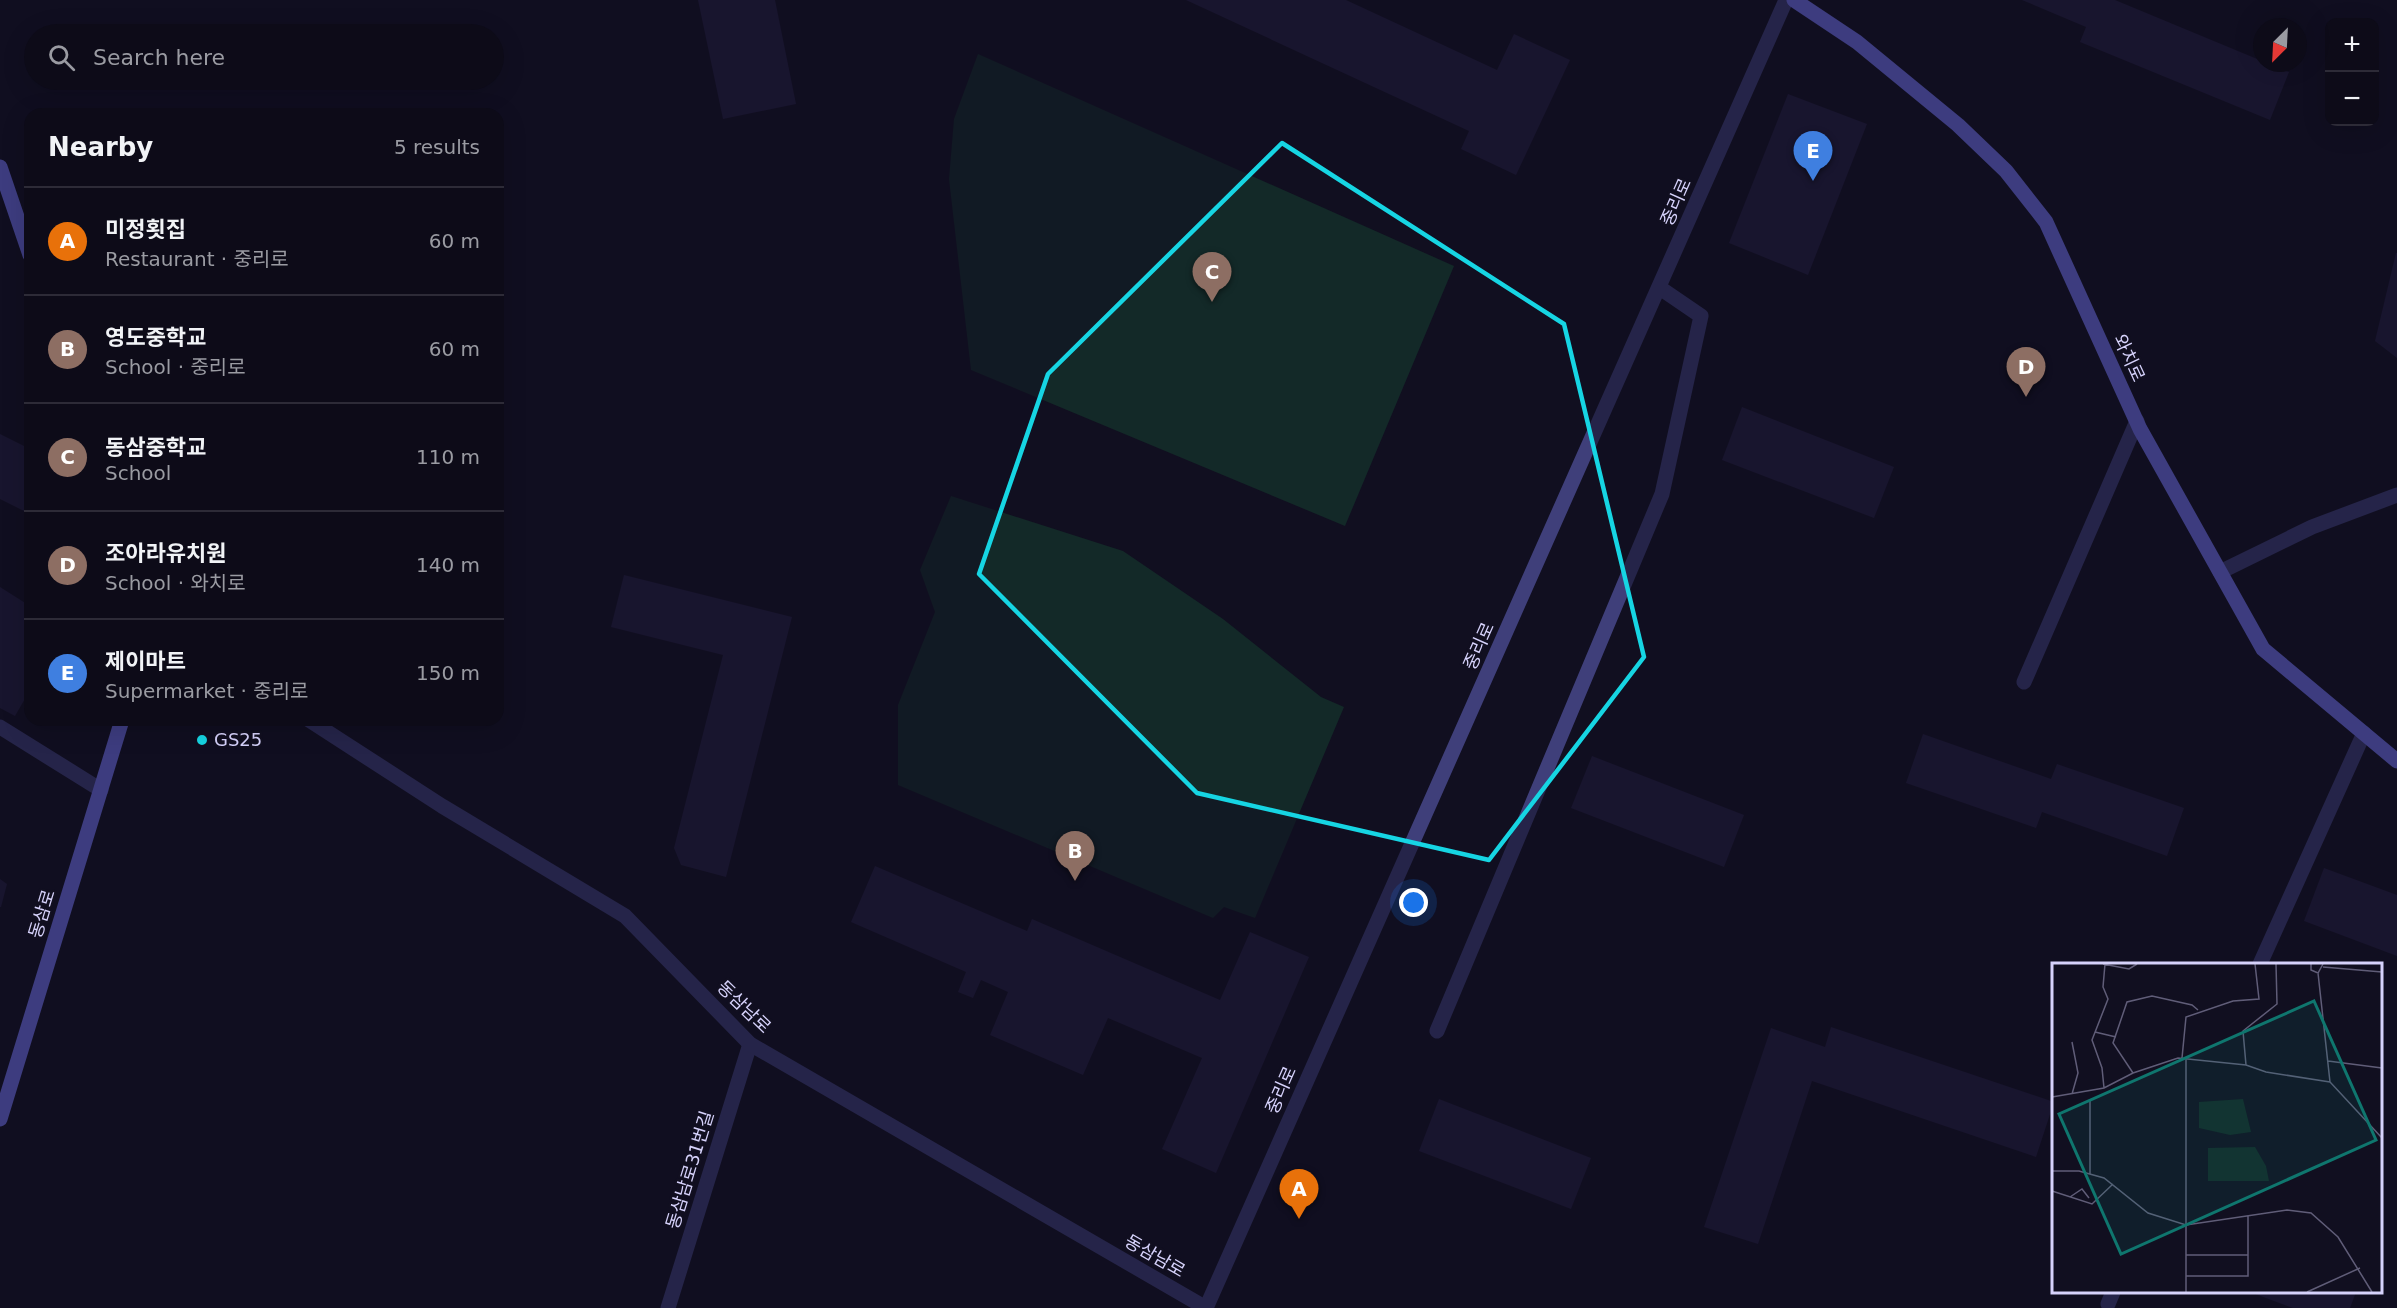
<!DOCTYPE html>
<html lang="en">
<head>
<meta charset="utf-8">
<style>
	:root { --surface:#0d0b18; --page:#1b1925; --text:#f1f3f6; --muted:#9a9ba2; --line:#2d2b37; --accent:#16d5e3 }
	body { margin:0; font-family:"DejaVu Sans","Noto Sans KR",sans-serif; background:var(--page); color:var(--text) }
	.controls { position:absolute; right:18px; top:18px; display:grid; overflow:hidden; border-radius:12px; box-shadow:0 6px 24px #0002 }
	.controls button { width:54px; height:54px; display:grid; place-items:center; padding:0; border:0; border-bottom:2px solid var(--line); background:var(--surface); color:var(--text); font:30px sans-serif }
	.compass { position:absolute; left:2253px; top:18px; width:54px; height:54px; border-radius:50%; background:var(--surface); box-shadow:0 6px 24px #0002; rotate:204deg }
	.you { position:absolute; left:1414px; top:903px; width:21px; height:21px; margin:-15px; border:4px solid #fff; border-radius:50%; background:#1a73e8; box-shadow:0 0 0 9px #1a73e833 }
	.badge { display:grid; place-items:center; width:39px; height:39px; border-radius:50%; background:var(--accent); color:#fff; font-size:20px; font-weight:700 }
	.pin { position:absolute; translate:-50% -50px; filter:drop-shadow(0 2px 3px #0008) }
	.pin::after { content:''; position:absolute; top:32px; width:21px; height:18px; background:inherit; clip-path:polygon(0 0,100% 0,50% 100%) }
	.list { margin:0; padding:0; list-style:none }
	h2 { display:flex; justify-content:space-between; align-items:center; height:78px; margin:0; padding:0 24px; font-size:26px }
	h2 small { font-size:20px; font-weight:400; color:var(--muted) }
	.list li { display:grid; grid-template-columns:39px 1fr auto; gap:18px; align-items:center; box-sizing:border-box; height:108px; padding:0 24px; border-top:2px solid var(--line) }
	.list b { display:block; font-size:22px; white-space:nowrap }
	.list p { margin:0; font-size:20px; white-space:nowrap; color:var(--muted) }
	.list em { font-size:20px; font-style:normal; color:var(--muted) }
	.icon { flex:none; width:33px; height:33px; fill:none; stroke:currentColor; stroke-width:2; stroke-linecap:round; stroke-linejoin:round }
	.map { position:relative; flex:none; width:2397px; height:1308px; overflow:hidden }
	.search { position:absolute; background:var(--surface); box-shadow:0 6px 24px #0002; left:24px; top:24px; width:480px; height:66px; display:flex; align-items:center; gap:15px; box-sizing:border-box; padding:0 21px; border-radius:33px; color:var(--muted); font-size:22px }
	.panel { position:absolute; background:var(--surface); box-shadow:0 6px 24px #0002; left:24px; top:108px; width:480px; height:618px; border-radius:18px }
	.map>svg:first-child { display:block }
	.green { fill:#132928 }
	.building { fill:#231d3f }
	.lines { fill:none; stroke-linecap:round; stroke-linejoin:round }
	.service { stroke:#3f3f7a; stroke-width:15 }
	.minor { stroke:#3f3f7a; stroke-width:15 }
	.tertiary { stroke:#3f3f7a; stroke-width:15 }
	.secondary { stroke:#7374f1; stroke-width:15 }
	.marked { fill:none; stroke:#16d5e3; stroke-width:4.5; stroke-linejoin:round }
	.poi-dot { fill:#16d5e3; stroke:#110f20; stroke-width:2 }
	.labels { text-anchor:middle; stroke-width:5; stroke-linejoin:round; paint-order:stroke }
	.street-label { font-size:18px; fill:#d6d2fb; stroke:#110f20 }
	.poi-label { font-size:18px; fill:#d6d2fb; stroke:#110f20; text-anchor:start }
	.inset-road { fill:none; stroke:#605d78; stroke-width:1.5 }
	.view { fill:#0f766e; fill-opacity:0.15; stroke:#0f766e; stroke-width:3 }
	.inset-edge { fill:none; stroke:#d6d2fb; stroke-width:3 }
</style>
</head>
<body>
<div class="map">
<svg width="2397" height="1308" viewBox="0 0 2397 1308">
	<rect width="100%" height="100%" fill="#110f20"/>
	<g class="green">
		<polygon points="978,54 1454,266 1345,526 971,370 949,179 954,119"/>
		<polygon points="951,496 1123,551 1223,619 1321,697 1344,707 1255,918 1224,907 1213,918 898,785 898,705 935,612 920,570"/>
	</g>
	<g class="building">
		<polygon points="698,0 775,0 796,104 723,119"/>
		<polygon points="1186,0 1346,0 1497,70 1514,34 1570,60 1516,175 1461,149 1469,131"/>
		<polygon points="2022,0 2115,0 2262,61 2262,63 2289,72 2270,120 2080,42 2086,27"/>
		<polygon points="1788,94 1867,124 1808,275 1729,243"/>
		<polygon points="2396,253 2397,253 2397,358 2375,341"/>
		<polygon points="1742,407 1894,467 1874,518 1722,460"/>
		<polygon points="0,434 30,449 30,514 0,499"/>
		<polygon points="624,575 792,617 726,877 681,865 674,848 723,655 611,627"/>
		<polygon points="0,587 30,606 30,690 15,716 0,708"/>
		<polygon points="1923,734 2051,779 2057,764 2184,808 2167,856 2042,812 2036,828 1906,783"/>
		<polygon points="1592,756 1744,815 1724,867 1571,808"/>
		<polygon points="875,866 1027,931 1032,919 1220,1000 1250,932 1309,957 1216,1173 1162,1149 1202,1058 1108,1018 1083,1075 990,1035 1008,992 981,980 973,998 958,992 966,972 851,922"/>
		<polygon points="2324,868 2397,895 2397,956 2304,921"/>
		<polygon points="0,879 7,884 1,907 0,907"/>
		<polygon points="1831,1027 2054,1102 2036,1157 1812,1081 1758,1244 1704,1227 1771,1028 1825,1047"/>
		<polygon points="1439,1099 1591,1158 1571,1209 1419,1151"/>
		<polygon points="2250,1292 2356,1292 2350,1308 2293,1308"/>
	</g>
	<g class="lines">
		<g class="service">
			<polyline points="2024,682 2137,421"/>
			<polyline points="1437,1031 1662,494 1701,316 1660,288"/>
		</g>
		<g class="minor">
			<polyline points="2220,572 2312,527 2397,495"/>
			<polyline points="0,727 101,790"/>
			<polyline points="2260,964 2364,733"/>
			<polyline points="2108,1304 2113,1292"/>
			<polyline points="668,1308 750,1044"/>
		</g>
		<g class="tertiary">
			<polyline points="309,720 442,806 625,916 750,1044 1206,1308"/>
			<polyline points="1206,1308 1786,0"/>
		</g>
		<g class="secondary">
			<polyline points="1794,0 1857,42 1958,125 2006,171 2046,222 2140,429 2263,649 2397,761"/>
			<polyline points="0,167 30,255"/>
			<polyline points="0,1119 122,720"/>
		</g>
	</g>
	<path d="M0 0H2397V1308H0ZM1282,143L1564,324L1644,657L1489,860L1197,793L979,574L1048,374Z" fill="#110f20" fill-opacity=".55" fill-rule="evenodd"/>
	<path class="marked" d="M1282,143L1564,324L1644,657L1489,860L1197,793L979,574L1048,374Z"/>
	<circle class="poi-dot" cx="202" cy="740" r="6"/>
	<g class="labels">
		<g class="street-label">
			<text transform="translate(1676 202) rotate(-66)" y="6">중리로</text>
			<text transform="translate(2129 358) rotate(65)" y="6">와치로</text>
			<text transform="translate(1479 646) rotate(-66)" y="6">중리로</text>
			<text transform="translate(42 914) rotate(-73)" y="6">동삼로</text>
			<text transform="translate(744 1007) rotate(44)" y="6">동삼남로</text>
			<text transform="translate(1281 1090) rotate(-66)" y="6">중리로</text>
			<text transform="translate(690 1170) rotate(-73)" y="6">동삼남로31번길</text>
			<text transform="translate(1155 1256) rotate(30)" y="6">동삼남로</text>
		</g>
		<g class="poi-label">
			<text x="214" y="746">GS25</text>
		</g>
	</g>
	<g transform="translate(2052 963)">
		<rect width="330" height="330" fill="#110f20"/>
		<path d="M191,136L199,169L178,172L147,165V139ZM203,184L214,203L217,218H156V185Z" fill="#132928"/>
		<path class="inset-road" d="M51,1L77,6L85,1M259,1V7L266,10L271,1M271,4L330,9M266,10L278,119L330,175M43,69L64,74M20,79L26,110L20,131M130,95L134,54L181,38L207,36L203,1M134,95V329M276,98L330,105M194,102L191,68L225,41L224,1M81,110L61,80L75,39L100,33L140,42L146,47M52,125L50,105L40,77L56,36L51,24L53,1M0,134L52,125L81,110L126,95L194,102L214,109L278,119M0,181V208M0,208H27L52,215L96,250L134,262L235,247L259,250L286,274L320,329M38,211V138M0,228L40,241L61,221M18,234L30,226L37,235M134,292H196M134,313H196V253M255,329L308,305"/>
		<path class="view" d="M262,38L324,177L69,291L7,151Z"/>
		<rect width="330" height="330" class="inset-edge"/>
	</g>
</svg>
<div class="controls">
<button>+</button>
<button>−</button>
</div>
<svg class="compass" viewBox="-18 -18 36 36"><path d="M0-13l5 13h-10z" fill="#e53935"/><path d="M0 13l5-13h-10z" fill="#9a9ba2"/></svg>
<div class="you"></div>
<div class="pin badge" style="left:1299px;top:1219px;background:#e8710a">A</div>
<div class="pin badge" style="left:1075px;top:881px;background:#8d6e63">B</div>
<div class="pin badge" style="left:1212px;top:302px;background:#8d6e63">C</div>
<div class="pin badge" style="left:2026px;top:397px;background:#8d6e63">D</div>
<div class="pin badge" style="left:1813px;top:181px;background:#3f7fe0">E</div>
<div class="search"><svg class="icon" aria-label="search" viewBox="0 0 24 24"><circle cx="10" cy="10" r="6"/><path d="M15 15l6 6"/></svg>Search here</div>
<section class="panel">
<h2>Nearby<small>5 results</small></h2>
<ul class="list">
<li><span class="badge" style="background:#e8710a">A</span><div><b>미정횟집</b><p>Restaurant · 중리로</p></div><em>60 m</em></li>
<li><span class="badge" style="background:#8d6e63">B</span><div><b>영도중학교</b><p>School · 중리로</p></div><em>60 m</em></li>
<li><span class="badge" style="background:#8d6e63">C</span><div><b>동삼중학교</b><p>School</p></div><em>110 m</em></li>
<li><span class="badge" style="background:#8d6e63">D</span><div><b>조아라유치원</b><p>School · 와치로</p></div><em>140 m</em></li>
<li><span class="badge" style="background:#3f7fe0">E</span><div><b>제이마트</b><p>Supermarket · 중리로</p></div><em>150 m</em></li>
</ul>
</section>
</div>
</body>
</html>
